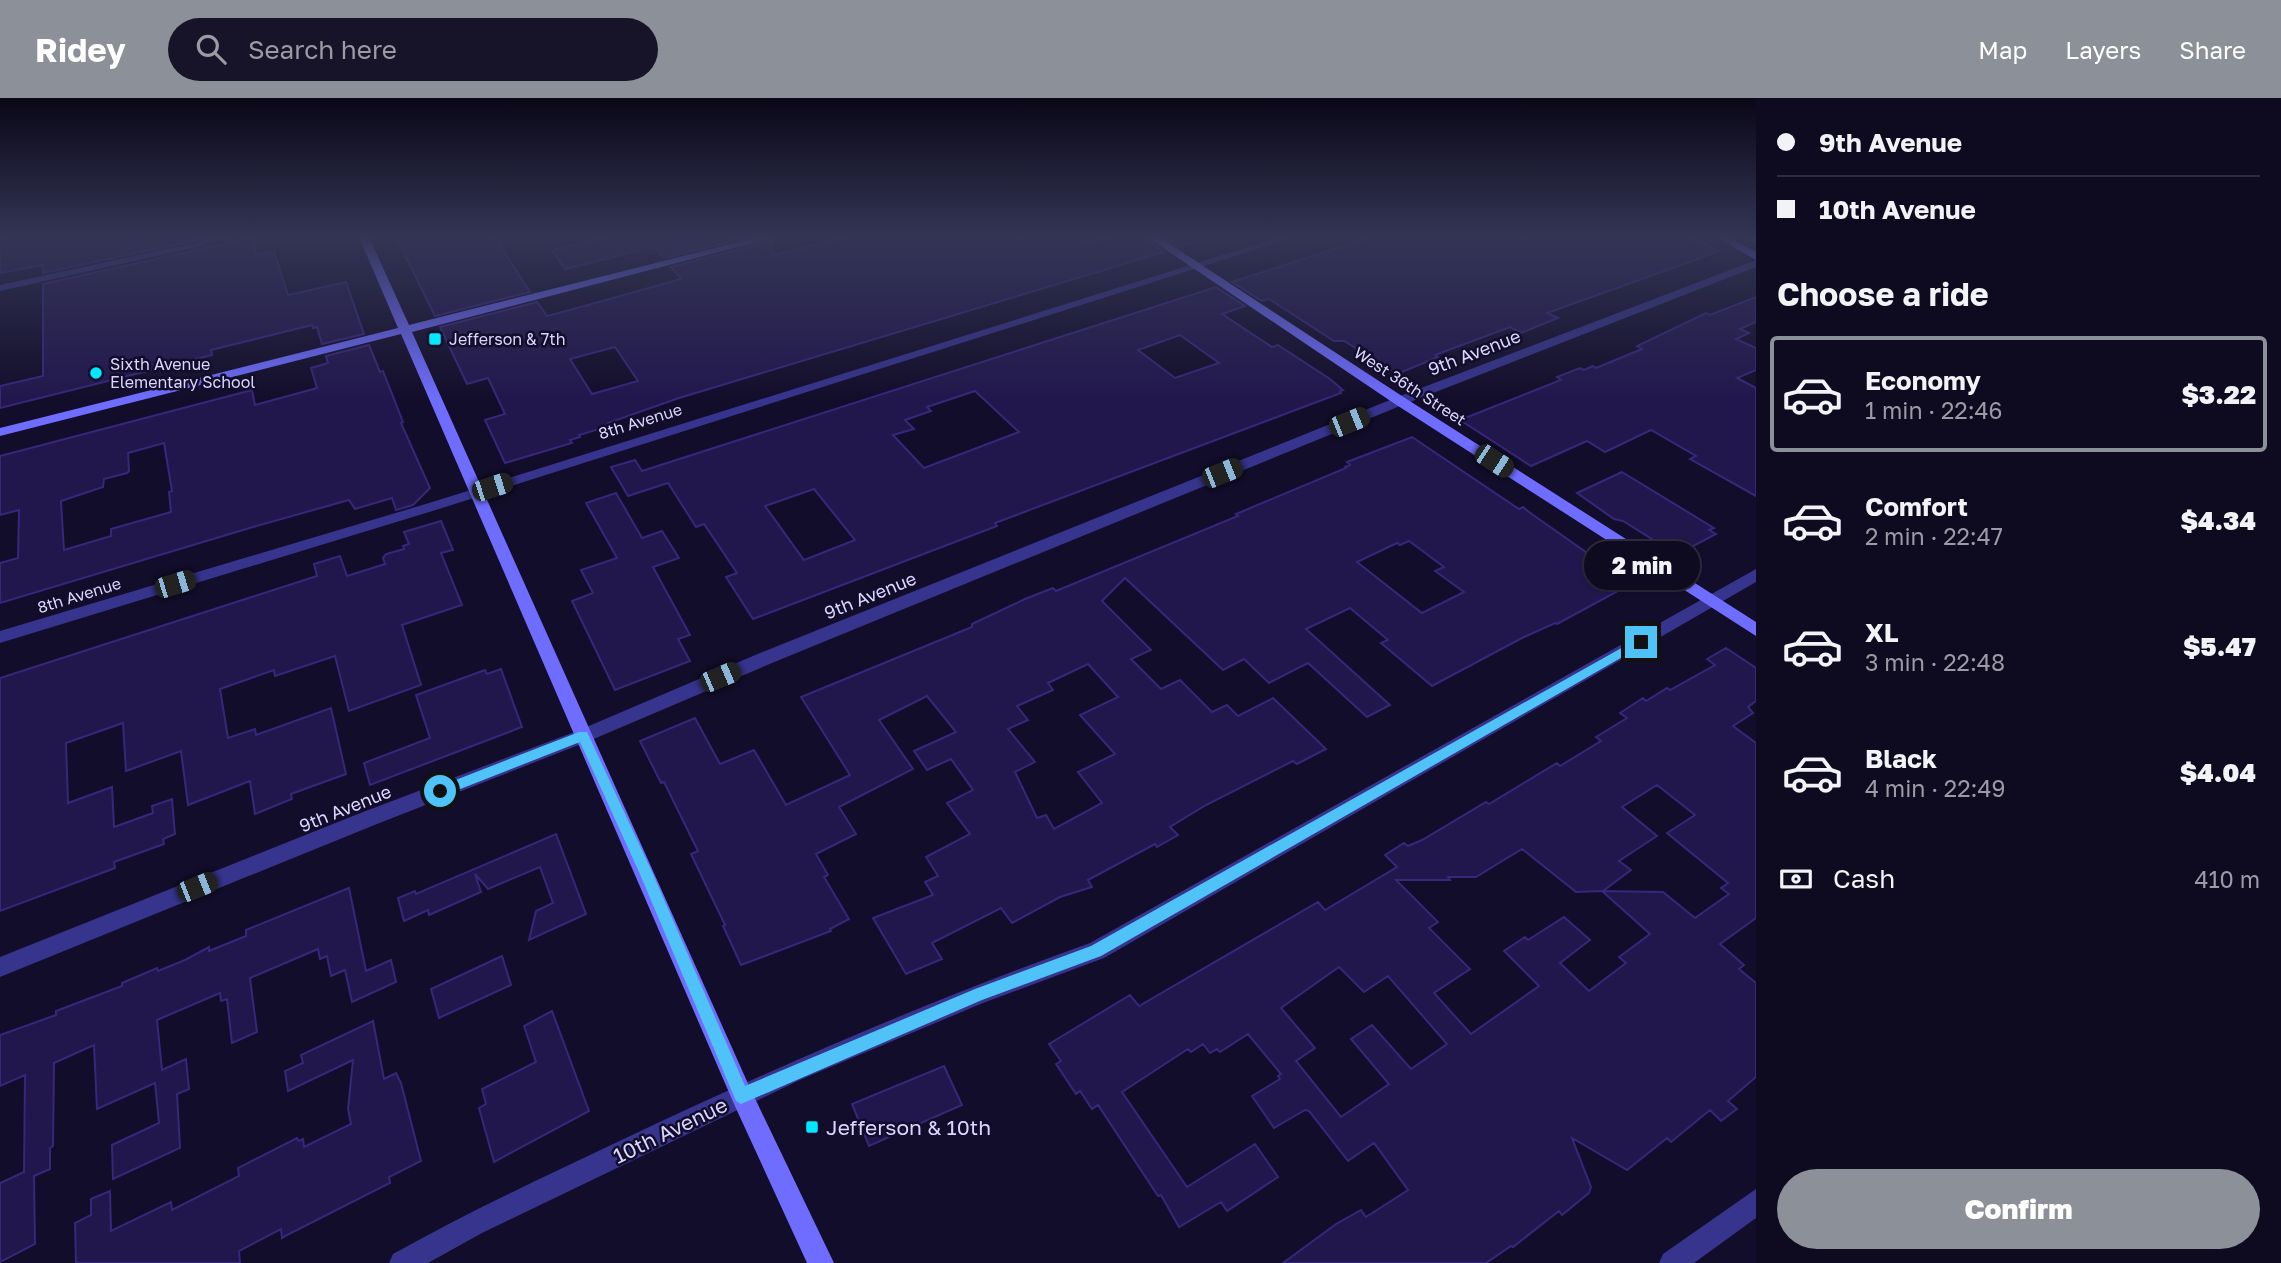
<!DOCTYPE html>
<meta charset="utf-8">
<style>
:root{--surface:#0e0a20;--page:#171329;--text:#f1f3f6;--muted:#9b9aa5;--line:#2e2b3e;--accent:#8c9099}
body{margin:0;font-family:"Golos Text",sans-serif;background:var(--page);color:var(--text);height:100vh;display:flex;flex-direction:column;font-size:26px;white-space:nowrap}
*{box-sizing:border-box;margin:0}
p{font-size:23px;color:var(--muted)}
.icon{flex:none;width:38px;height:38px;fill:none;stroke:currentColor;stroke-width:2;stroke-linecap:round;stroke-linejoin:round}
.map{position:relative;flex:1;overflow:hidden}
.panel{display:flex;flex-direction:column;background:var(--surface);width:525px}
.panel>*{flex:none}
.hud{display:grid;align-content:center;height:154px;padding:0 21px;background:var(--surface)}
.end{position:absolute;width:32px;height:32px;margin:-16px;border:9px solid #4fc3f7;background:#111;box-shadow:0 0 0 4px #111}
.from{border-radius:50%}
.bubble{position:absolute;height:49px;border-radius:24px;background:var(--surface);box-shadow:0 2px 5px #0004,0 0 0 2px var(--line);font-size:23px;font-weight:800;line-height:49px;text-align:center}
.car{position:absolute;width:21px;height:42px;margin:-21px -10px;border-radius:9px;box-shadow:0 0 5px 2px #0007;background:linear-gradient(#222 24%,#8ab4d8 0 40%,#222 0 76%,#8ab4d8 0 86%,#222 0)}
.hud b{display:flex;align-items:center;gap:24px;height:66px;font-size:26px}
.hud b+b{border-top:2px solid var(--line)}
.hud i{width:18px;height:18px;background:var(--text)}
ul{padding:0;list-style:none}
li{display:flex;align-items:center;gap:21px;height:116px;margin:0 14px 10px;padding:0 7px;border:4px solid transparent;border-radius:7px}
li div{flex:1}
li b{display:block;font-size:26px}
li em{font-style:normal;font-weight:800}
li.active{border-color:var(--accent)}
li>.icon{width:63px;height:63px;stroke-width:1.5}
h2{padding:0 21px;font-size:32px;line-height:84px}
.pay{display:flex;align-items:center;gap:18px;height:77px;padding:0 21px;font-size:26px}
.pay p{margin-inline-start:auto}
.action{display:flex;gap:14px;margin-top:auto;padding:14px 21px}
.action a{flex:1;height:80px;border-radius:42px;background:var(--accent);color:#fff;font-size:28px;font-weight:800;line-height:80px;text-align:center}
header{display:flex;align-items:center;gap:42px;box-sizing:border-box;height:98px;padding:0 35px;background:var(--accent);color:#fff}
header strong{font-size:33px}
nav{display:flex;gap:38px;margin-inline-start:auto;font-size:24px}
.search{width:490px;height:63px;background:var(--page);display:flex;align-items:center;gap:18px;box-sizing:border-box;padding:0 24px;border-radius:38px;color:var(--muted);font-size:26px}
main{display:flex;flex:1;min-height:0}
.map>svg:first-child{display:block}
.building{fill:#22174d;stroke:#37277b;stroke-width:2;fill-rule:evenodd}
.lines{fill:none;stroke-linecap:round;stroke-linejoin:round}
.street{fill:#36348d;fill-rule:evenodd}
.secondary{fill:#6f6dff;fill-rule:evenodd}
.tram{stroke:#02e8ff;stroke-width:2}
.route{fill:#4fc3f7}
.poi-dot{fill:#02e8ff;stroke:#120d2a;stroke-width:2.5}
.labels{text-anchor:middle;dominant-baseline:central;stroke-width:5;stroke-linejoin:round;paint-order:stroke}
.far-poi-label{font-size:16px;fill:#dad6ff;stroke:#120d2a;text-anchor:start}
.far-street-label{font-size:16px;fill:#dad6ff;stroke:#120d2a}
.street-label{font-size:18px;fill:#dad6ff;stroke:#120d2a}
.near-poi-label{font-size:21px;fill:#dad6ff;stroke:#120d2a;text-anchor:start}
.near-street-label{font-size:21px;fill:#dad6ff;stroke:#120d2a}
</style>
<header>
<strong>Ridey</strong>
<div class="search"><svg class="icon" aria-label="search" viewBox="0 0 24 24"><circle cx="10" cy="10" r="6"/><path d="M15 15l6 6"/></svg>Search here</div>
<nav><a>Map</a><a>Layers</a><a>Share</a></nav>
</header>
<main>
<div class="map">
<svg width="1756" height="1165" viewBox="0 0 1756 1165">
<rect width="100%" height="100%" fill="#120d2a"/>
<!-- building -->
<g class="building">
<polygon points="0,139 212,139 43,175 43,167 0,175"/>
<polygon points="244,139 254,139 256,157 274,153 288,197 346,184 364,236 322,246 317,229 313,230 312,227 211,252 212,257 0,310 0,288 43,278 43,186 242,142"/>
<polygon points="396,139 495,139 530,194 435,218"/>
<polygon points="611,139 750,139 664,160 654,149 565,171 552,152"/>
<path d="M 847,139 L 1083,139 L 1084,146 L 1115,139 L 1145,139 L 1164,154 L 679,300 L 608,325 L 609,328 L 579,337 L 580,339 L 570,342 L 572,345 L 505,365 L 485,322 L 505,316 L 488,280 L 467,286 L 440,229 L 537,204 L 547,218 L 588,207 L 681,181 L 671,169 L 771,143 L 773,157 ZM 615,249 L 638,283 L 592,296 L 570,261 Z"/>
<polygon points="1163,139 1196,139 1197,144 1179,149"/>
<polygon points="1371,139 1687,139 1720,153 1547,215 1558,220 1521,235 1510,229 1435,257 1438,259 1402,274 1394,274 1344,243 1334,243 1269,201 1262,203 1232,184"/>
<path d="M 1216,189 L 1245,208 L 1222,216 L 1272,249 L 1278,247 L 1330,281 L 1343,292 L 1340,293 L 1341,295 L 995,425 L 997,428 L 753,521 L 726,479 L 737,475 L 704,426 L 696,429 L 668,385 L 628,398 L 611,369 L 635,362 L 642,373 ZM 1180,237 L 1219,265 L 1175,280 L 1138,252 ZM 975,293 L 1019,334 L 924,370 L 893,337 L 914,331 L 905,322 L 931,313 L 927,309 ZM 814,391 L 855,442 L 804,462 L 765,408 Z"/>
<polygon points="1756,199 1756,224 1740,231 1749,235 1736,241 1756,250 1756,272 1737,280 1756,290 1756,398 1690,361 1696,358 1651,332 1605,354 1587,343 1531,368 1460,322 1561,282 1557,279 1580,270 1584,272 1593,268 1596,270 1642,251 1637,248 1706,215 1710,217"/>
<path d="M 369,247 L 380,274 L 383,273 L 403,324 L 401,325 L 430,390 L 413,407 L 396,412 L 392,400 L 355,411 L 349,402 L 253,429 L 0,505 L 0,465 L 18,460 L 19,412 L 0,417 L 0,358 L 252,292 L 255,307 L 317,290 L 311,270 L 328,265 L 326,258 ZM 164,345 L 172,393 L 169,394 L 171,414 L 111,431 L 111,438 L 64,452 L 61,403 L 103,389 L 104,381 L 127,375 L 129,373 L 128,355 Z"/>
<path d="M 1412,339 L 1519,411 L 1523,409 L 1529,414 L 1631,486 L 1557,526 L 1555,525 L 1522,540 L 1432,588 L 1381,545 L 1388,542 L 1350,510 L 1306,531 L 1390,607 L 1367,619 L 1308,565 L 1269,585 L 1244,561 L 1223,572 L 1125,480 L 1102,503 L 1151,552 L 1131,561 L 1161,591 L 1180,582 L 1212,614 L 1227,607 L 1238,618 L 1273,600 L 1326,651 L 1297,666 L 1293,663 L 1206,707 L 1170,729 L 1178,737 L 1157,749 L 1155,746 L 1088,782 L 1092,789 L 1060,799 L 1012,825 L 1001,810 L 932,845 L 942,861 L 906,876 L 873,820 L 933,797 L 925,784 L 938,778 L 926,759 L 970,736 L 947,705 L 973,692 L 951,661 L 927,672 L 914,653 L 956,634 L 927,598 L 879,622 L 913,671 L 839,709 L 856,736 L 816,756 L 828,777 L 824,779 L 849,821 L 830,831 L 831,833 L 741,867 L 723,828 L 725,827 L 691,756 L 698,753 L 664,684 L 661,685 L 640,643 L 695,620 L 720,666 L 754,652 L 786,707 L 850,677 L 801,599 L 972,529 L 972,526 L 1025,501 L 1053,490 L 1056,493 L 1238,418 L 1236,416 L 1346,370 L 1345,369 L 1350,367 L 1347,364 ZM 1409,443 L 1444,469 L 1435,473 L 1464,494 L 1422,515 L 1357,464 L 1397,445 L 1400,447 ZM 1088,566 L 1118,599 L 1080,617 L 1115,656 L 1078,674 L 1102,705 L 1054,731 L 1046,717 L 1037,720 L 1015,674 L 1035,664 L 1008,631 L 1028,622 L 1017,608 L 1053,592 L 1048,585 Z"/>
<polygon points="1622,374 1714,430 1709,432 1716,436 1682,454 1676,450 1671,453 1623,423 1614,421 1577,395"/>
<polygon points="616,395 642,440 662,433 679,460 653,469 690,537 678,541 690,563 615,592 572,503 593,495 581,472 617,460 586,405"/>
<polygon points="441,423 453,452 441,455 462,507 402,527 421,587 349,613 335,558 275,578 274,572 220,591 228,640 255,631 256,637 331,610 346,676 291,696 292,701 255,716 250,683 188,707 181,653 126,673 123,625 66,645 68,705 112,689 114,729 153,715 152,708 172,701 175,736 163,741 164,746 114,764 115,770 0,813 0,580 317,478 314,466 340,458 347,478 385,466 383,460 386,456 404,451 403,448 409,446 404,434"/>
<path d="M 1726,550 L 1756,570 L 1756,603 L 1748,609 L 1753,615 L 1733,628 L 1756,645 L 1756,820 L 1720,846 L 1744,867 L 1739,871 L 1756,885 L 1756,979 L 1728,1003 L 1737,1011 L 1721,1023 L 1710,1012 L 1671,1044 L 1667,1040 L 1627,1072 L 1572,1040 L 1591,1089 L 1589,1095 L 1562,1117 L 1559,1113 L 1513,1149 L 1511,1148 L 1486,1165 L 1283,1165 L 1336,1126 L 1361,1112 L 1366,1119 L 1408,1092 L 1374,1045 L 1348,1063 L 1309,1013 L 1305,1012 L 1274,1030 L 1252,998 L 1280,981 L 1278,978 L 1281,976 L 1248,936 L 1220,954 L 1217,951 L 1210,955 L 1203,946 L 1191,954 L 1188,951 L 1122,994 L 1187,1089 L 1255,1046 L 1278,1079 L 1227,1113 L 1221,1104 L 1179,1129 L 1161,1097 L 1158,1098 L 1098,1007 L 1092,1011 L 1080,993 L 1076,996 L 1056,966 L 1061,963 L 1049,946 L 1130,897 L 1139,908 L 1318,804 L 1325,812 L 1397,769 L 1385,757 L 1404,745 L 1408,748 L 1422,742 L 1486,704 L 1489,706 L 1557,665 L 1560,668 L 1601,643 L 1596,639 L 1627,620 L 1620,615 L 1643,600 L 1646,603 L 1667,590 L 1670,592 L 1715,567 L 1707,561 ZM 1657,687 L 1695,717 L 1667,735 L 1728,785 L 1721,790 L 1729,796 L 1695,820 L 1663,794 L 1602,793 L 1650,836 L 1619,859 L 1626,865 L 1589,893 L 1560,865 L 1590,842 L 1564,819 L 1528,842 L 1525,839 L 1504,853 L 1539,888 L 1471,936 L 1434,895 L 1470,871 L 1429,830 L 1438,824 L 1396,782 L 1450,782 L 1448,779 L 1476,779 L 1522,751 L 1576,794 L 1603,793 L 1631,772 L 1619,763 L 1657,738 L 1622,709 ZM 1339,869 L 1364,894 L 1388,878 L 1447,946 L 1411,971 L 1372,927 L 1351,941 L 1389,986 L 1341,1019 L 1296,963 L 1315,950 L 1281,910 Z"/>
<polygon points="501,571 522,629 370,687 364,665 430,640 416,597 485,572 487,576"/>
<polygon points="556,736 586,816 529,842 536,813 553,805 540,769 488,791 475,776 481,794 429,817 428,812 404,823 398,800 415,793 416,796"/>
<polygon points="349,790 366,873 391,862 396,884 352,904 345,872 331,878 327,858 320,861 318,851 250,880 257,934 232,945 227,901 221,903 220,895 157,922 162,972 186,961 189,991 177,996 180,1050 113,1081 112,1047 159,1025 155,985 97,1011 94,947 54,965 53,1048 50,1050 50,1071 34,1078 35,1146 0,1164 0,1085 24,1074 25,977 0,988 0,937 56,917 56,913 122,888 122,885 157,870 158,873 185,862 209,849 209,853 246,838 246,832"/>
<polygon points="502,858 511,887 439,920 431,891"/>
<polygon points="552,913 589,1013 494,1064 479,1010 486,1006 482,991 536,964 524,928"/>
<polygon points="373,923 384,981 396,975 401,985 421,1063 389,1079 390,1085 287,1137 282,1140 281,1131 239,1153 240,1165 76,1165 75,1125 91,1117 91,1101 110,1093 111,1133 171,1104 172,1112 239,1078 238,1070 297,1040 299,1043 303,1041 304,1049 351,1026 348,1011 353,962 288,993 285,973 303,965 301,957"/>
<polygon points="944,968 962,1007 869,1048 852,1006"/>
</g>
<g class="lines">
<!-- street -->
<g class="street">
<polygon points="223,139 241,139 0,193 0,187"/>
<polygon points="1280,139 1295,139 439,411 0,545 0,533 429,405"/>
<polygon points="1756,162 1756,169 1405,306 772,565 589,643 377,726 0,879 0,859 363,714 577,633 760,555 1395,300"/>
<path d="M 1756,471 L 1756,484 L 1104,860 L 983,905 L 802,981 L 482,1135 L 428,1165 L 389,1165 L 393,1156 C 470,1113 550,1076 630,1038 C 781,967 933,901 1090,845 Z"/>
<polygon points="1756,1091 1756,1120 1694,1165 1659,1165 1663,1156"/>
</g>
<!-- secondary -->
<g class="secondary">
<polygon points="359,139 369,139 409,227 759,139 776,139 412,234 750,990 834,1165 807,1165 734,1006 401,236 0,338 0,330 398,230"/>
<polygon points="1147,139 1159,139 1405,300 1756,524 1756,538 1395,306"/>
<polygon points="1716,139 1728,139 1756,154 1756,162"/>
</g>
<!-- tram -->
<polyline class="tram" points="1750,139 1756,142"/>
</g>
<!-- sky -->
<linearGradient id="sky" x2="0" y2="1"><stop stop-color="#0a0717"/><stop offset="0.46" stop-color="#333555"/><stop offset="1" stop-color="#333555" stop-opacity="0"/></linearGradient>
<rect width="1756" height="302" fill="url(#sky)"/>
<!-- route -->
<polygon class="route" points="1641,539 1646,544 1645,546 1101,858 982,902 741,1006 736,1003 639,774 580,644 440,699 434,693 435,690 579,634 587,634 652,774 745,988 975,891 1091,848"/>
<!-- markers -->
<g class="poi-dot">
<rect x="428" y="234" width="14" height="14" rx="3.5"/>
<circle cx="96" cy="275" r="7"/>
<rect x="805" y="1022" width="14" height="14" rx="3.5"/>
</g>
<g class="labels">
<!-- far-poi labels -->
<g class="far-poi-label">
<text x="449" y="241">Jefferson &amp; 7th</text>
<text x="110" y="266">Sixth Avenue<tspan x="110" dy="18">Elementary School</tspan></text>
</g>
<!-- far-street labels -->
<g class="far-street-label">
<text transform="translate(1410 288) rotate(33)">West 36th Street</text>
<text transform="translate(640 323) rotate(-17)">8th Avenue</text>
<text transform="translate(79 497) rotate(-17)">8th Avenue</text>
</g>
<!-- street labels -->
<g class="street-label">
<text transform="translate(1474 254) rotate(-21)">9th Avenue</text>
<text transform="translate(870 497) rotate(-22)">9th Avenue</text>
<text transform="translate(345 710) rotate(-22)">9th Avenue</text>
</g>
<!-- near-poi labels -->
<g class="near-poi-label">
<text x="826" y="1029">Jefferson &amp; 10th</text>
</g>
<!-- near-street labels -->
<g class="near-street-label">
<text transform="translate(670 1032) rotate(-26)">10th Avenue</text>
</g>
</g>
</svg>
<i class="end from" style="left:440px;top:693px"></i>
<i class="end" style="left:1641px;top:544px"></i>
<div class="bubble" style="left:1584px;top:443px;width:116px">2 min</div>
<i class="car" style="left:1349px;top:324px;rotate:68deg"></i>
<i class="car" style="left:1494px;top:363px;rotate:123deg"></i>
<i class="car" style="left:1222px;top:375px;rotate:68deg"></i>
<i class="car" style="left:492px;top:389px;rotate:72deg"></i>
<i class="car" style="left:175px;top:486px;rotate:73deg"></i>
<i class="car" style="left:720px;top:579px;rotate:67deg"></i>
<i class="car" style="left:197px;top:789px;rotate:68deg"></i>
</div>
<section class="panel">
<div class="hud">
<b><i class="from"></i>9th Avenue</b>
<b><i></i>10th Avenue</b>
</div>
<h2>Choose a ride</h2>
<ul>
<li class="active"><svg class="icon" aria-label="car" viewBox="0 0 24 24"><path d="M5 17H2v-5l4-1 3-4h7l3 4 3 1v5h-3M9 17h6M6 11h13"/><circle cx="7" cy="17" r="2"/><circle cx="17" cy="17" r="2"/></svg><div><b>Economy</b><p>1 min · 22:46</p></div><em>$3.22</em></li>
<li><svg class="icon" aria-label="car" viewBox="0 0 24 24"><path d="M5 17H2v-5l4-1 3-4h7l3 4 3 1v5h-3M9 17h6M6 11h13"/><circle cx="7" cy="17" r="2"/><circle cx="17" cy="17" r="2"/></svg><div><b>Comfort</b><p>2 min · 22:47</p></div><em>$4.34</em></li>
<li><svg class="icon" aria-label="car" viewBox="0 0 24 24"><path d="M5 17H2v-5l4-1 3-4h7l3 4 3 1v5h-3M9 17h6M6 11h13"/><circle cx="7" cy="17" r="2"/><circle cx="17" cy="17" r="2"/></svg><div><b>XL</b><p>3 min · 22:48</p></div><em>$5.47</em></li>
<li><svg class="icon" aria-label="car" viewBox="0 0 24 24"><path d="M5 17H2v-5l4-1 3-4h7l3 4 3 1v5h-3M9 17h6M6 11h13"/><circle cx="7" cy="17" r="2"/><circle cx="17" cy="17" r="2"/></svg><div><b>Black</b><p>4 min · 22:49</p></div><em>$4.04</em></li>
</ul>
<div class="pay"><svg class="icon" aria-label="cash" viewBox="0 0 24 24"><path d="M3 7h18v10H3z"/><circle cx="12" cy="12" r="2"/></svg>Cash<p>410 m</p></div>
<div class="action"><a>Confirm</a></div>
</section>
</main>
